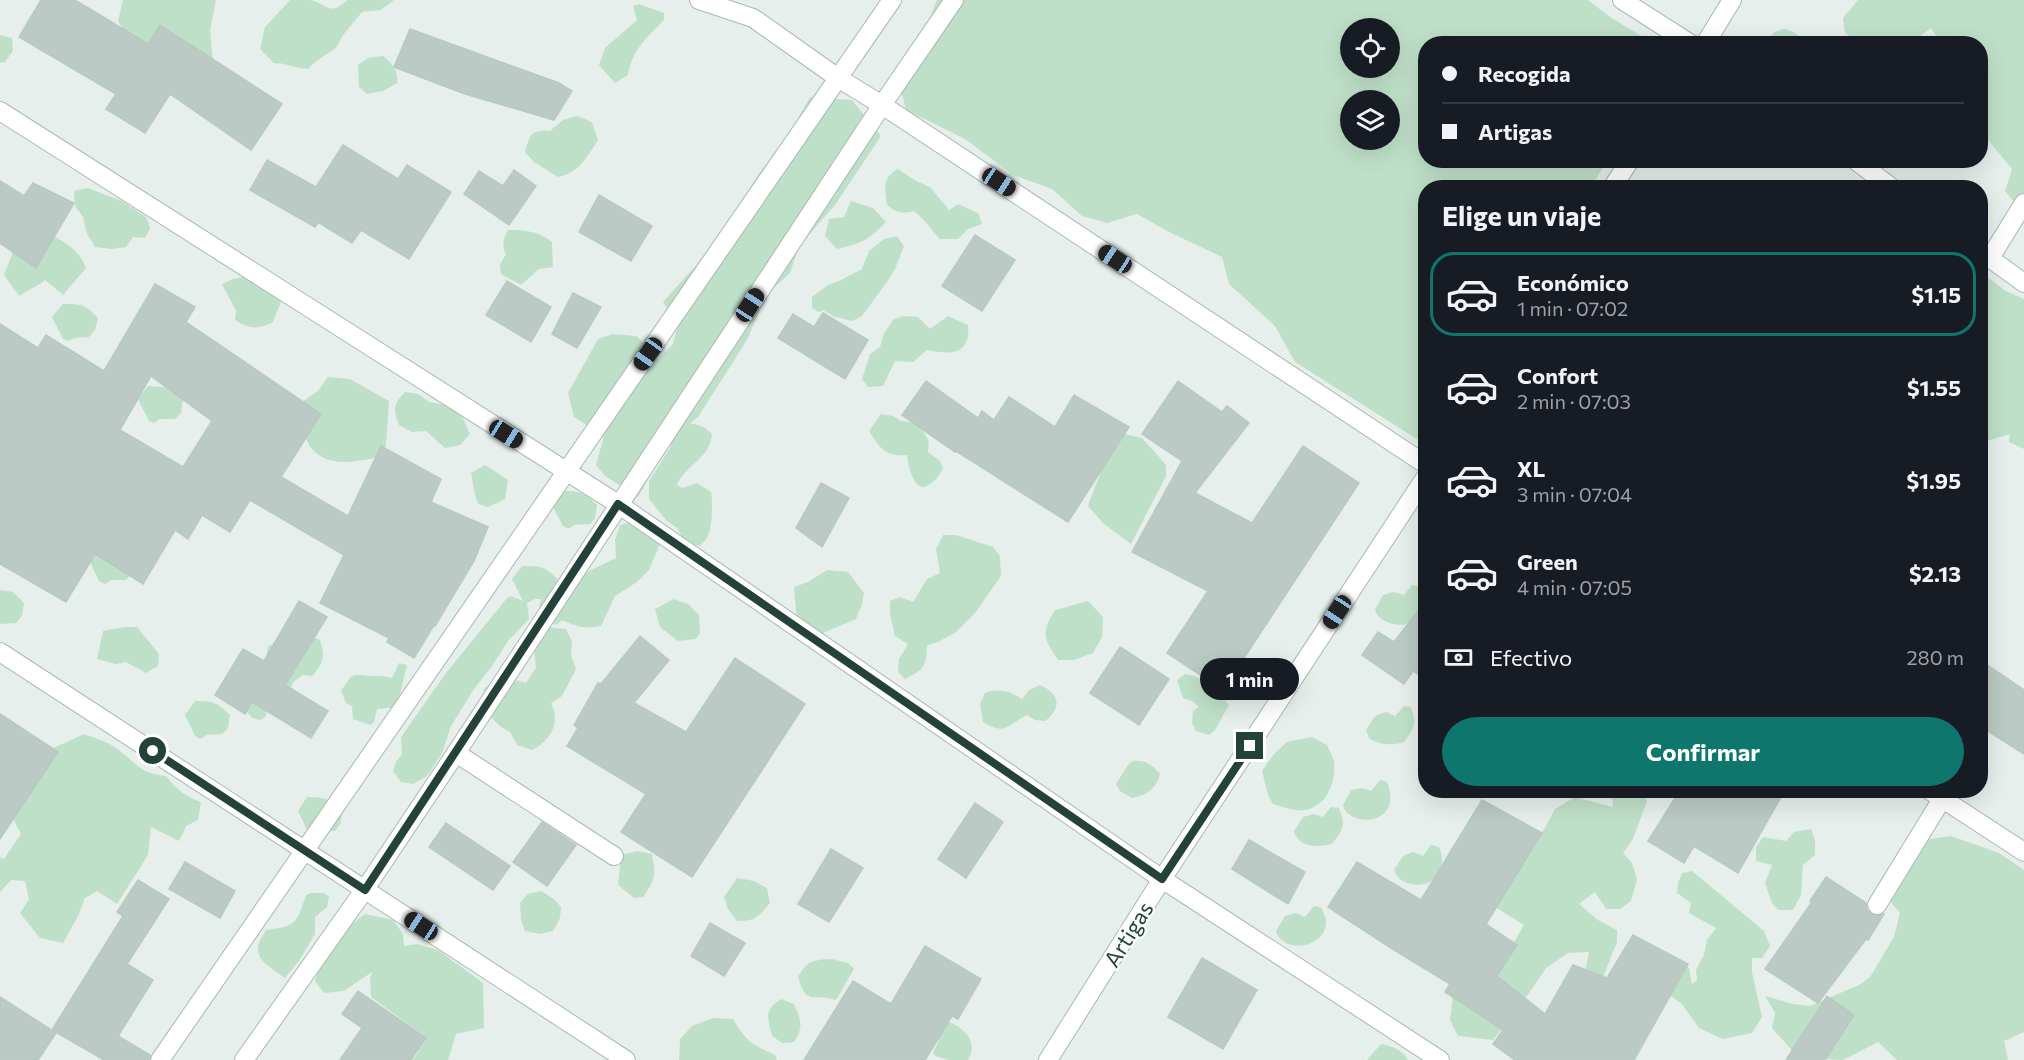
<!DOCTYPE html>
<html lang="es">
<meta charset="utf-8">
<style>
:root{--surface:#171b24;--page:#242831;--text:#f1f3f6;--muted:#9ea1a6;--line:#363941;--accent:#0f766e}
body{margin:0;font-family:Commissioner,sans-serif;background:var(--page);color:var(--text);height:100vh;display:flex;flex-direction:column;font-size:22px;white-space:nowrap}
*{box-sizing:border-box;margin:0}
p{font-size:20px;color:var(--muted)}
.icon{flex:none;width:33px;height:33px;fill:none;stroke:currentColor;stroke-width:2;stroke-linecap:round;stroke-linejoin:round}
.map{position:relative;flex:1;overflow:hidden}
.side{position:absolute;left:1418px;top:180px;width:570px;height:618px;display:flex;flex-direction:column;background:var(--surface);border-radius:24px;box-shadow:0 6px 24px #0002}
.side>*{flex:none}
.hud{position:absolute;left:1418px;top:36px;width:570px;height:132px;border-radius:24px;box-shadow:0 6px 24px #0002;display:grid;align-content:center;height:132px;padding:0 24px;background:var(--surface)}
.controls{position:absolute;left:1340px;top:18px;display:grid;gap:12px}
.controls a{display:grid;place-items:center;width:60px;height:60px;border-radius:50%;background:var(--surface);box-shadow:0 6px 24px #0002;font-size:30px}
.end{position:absolute;width:27px;height:27px;margin:-14px;border:8px solid #24423a;background:#fff;box-shadow:0 0 0 3px #fff}
.from{border-radius:50%}
.bubble{position:absolute;height:42px;border-radius:21px;background:var(--surface);box-shadow:0 6px 24px #0002;font-size:20px;font-weight:700;line-height:42px;text-align:center}
.car{position:absolute;width:18px;height:36px;margin:-18px -9px;border-radius:8px;box-shadow:0 0 4px 2px #0007;background:linear-gradient(#222 24%,#8ab4d8 0 40%,#222 0 76%,#8ab4d8 0 86%,#222 0)}
.hud b{display:flex;align-items:center;gap:21px;height:57px;font-size:22px}
.hud b+b{border-top:2px solid var(--line)}
.hud i{width:15px;height:15px;background:var(--text)}
ul{padding:0;list-style:none}
li{display:flex;align-items:center;gap:18px;height:84px;margin:0 12px 9px;padding:0 12px;border:3px solid transparent;border-radius:24px}
li div{flex:1}
li b{display:block;font-size:22px}
li em{font-style:normal;font-weight:700}
li.current{border-color:var(--accent)}
li>.icon{width:54px;height:54px;stroke-width:1.5}
h2{padding:0 24px;font-size:27px;line-height:72px}
.pay{display:flex;align-items:center;gap:15px;height:66px;padding:0 24px;font-size:22px}
.pay p{margin-inline-start:auto}
.primary-button{display:flex;gap:12px;margin-top:auto;padding:12px 24px}
.primary-button a{flex:1;height:69px;border-radius:36px;background:var(--accent);color:#fff;font-size:24px;font-weight:700;line-height:69px;text-align:center}
.map>svg:first-child{display:block}
.green{fill:#bfe0c8;fill-rule:evenodd}
.building{fill:#bbcac4;stroke:#b8c9c2;stroke-width:1.5;fill-rule:evenodd}
.lines{fill:none;stroke-linecap:round;stroke-linejoin:round}
.minor-casing{stroke:#a8b8b2;stroke-width:20}
.minor{stroke:#fff;stroke-width:18}
.route{stroke:#24423a;stroke-width:8}
.labels{text-anchor:middle;dominant-baseline:central;stroke-width:5;stroke-linejoin:round;paint-order:stroke}
.street-label{font-size:22px;fill:#24423a;stroke:#f7fbf9}
</style>
<div class="map">
<svg width="2024" height="1060" viewBox="0 0 2024 1060">
<rect width="100%" height="100%" fill="#e6efeb"/>
<!-- green -->
<g class="green">
<polygon points="123,0 216,0 210,30 213,64 151,43 139,42 126,33 118,21"/>
<path d="M 290,0 C 297,0 305,0 311,0 C 327,4 330,17 347,0 L 394,0 L 381,10 L 362,12 L 343,35 L 336,48 L 316,61 L 308,69 C 296,68 286,63 274,63 L 260,49 L 265,27 Z"/>
<path d="M 937,0 L 1588,0 L 1610,17 L 1651,42 L 1651,44 L 1425,44 L 1425,160 L 1607,161 L 1591,187 L 1425,188 L 1425,433 L 1420,441 L 1295,362 L 1275,326 L 1229,284 L 1222,257 L 1169,232 L 1137,214 L 1107,223 L 1082,216 L 1052,189 L 1013,175 L 965,139 L 906,110 L 896,71 L 922,37 ZM 1350,28 L 1389,28 L 1389,68 L 1350,68 ZM 1350,100 L 1389,100 L 1389,140 L 1350,140 Z"/>
<polygon points="1858,0 2024,0 2024,214 2005,191 2012,169 1980,130 1980,44 1941,43 1931,28 1910,43 1857,43 1845,32 1843,18"/>
<path d="M 639,4 L 664,13 L 664,20 C 647,38 632,49 628,75 L 615,83 L 599,65 L 605,48 L 637,20 L 633,6 Z"/>
<path d="M 1784,29 C 1793,31 1799,34 1803,43 L 1767,43 L 1774,32 Z"/>
<polygon points="0,35 12,38 13,51 5,62 0,63"/>
<path d="M 383,56 C 392,63 399,71 397,83 L 383,91 L 367,94 L 359,87 L 358,65 L 368,58 Z"/>
<path d="M 810,97 L 852,100 L 881,136 L 835,205 L 799,246 L 790,273 L 766,295 L 747,340 L 698,417 L 690,423 L 704,427 L 712,434 C 710,459 686,464 677,485 L 682,488 L 697,483 L 711,492 C 713,501 712,525 709,533 C 708,538 703,542 700,546 L 685,542 L 677,528 L 667,521 L 649,499 L 649,481 L 670,448 L 674,436 L 665,448 L 638,497 L 605,476 L 596,465 L 604,436 L 574,417 L 568,393 L 598,339 L 613,334 L 637,336 L 658,360 L 673,344 L 678,325 L 663,302 L 715,244 L 760,172 L 787,138 Z"/>
<path d="M 577,116 L 592,122 L 598,140 C 587,157 579,173 558,177 L 534,162 L 525,152 C 530,135 530,129 550,131 L 563,120 Z"/>
<path d="M 898,169 L 916,181 L 930,187 L 949,210 L 958,204 L 978,213 L 982,224 L 968,229 L 958,239 L 940,239 C 930,229 924,218 914,211 C 902,214 897,213 887,205 C 885,189 882,177 898,169 Z"/>
<polygon points="88,188 122,201 147,218 150,228 145,238 133,237 126,247 112,249 95,247 87,234 83,217 75,206 74,191"/>
<path d="M 851,201 L 873,208 L 886,222 C 869,240 860,244 837,249 L 825,236 L 829,219 L 844,217 Z"/>
<path d="M 40,230 C 60,239 78,247 86,268 L 63,295 L 45,280 C 37,287 28,289 20,296 L 13,288 L 4,275 L 14,249 Z"/>
<path d="M 508,230 C 526,230 538,231 552,242 L 553,267 L 539,269 L 521,285 L 501,274 L 500,265 L 506,254 C 501,247 504,237 508,230 Z"/>
<polygon points="897,236 904,246 895,269 889,279 862,316 852,321 833,316 823,310 819,312 812,308 812,297 828,285 839,281 862,269 869,251 884,239"/>
<path d="M 259,274 L 284,294 L 273,322 C 259,330 248,329 235,320 L 236,311 L 222,284 L 233,279 Z"/>
<polygon points="1985,275 2004,290 2024,299 2024,449 2009,442 2010,434 1987,441 1980,452 1980,277"/>
<path d="M 63,304 C 81,304 85,304 98,318 L 95,330 L 89,337 L 75,338 L 68,341 L 63,339 L 52,317 Z"/>
<path d="M 903,316 L 918,317 L 930,329 L 948,316 L 968,325 C 971,355 950,355 927,350 L 913,362 L 895,361 L 883,386 L 868,387 L 862,379 L 870,354 L 880,347 L 884,333 L 893,320 Z"/>
<path d="M 328,377 L 350,379 L 389,401 L 385,456 C 361,460 331,470 312,449 C 306,443 301,422 297,414 L 303,401 L 318,391 Z"/>
<polygon points="148,386 172,388 183,399 181,413 175,419 160,419 154,423 149,421 138,399"/>
<path d="M 405,392 L 418,394 L 429,402 L 446,405 L 463,418 L 470,434 L 460,445 L 445,448 L 426,431 L 412,432 L 399,425 C 393,408 393,405 405,392 Z"/>
<path d="M 881,414 L 893,416 L 901,421 L 918,423 L 929,441 L 928,452 L 940,461 L 943,468 C 939,478 923,497 914,480 C 910,473 908,463 907,455 C 885,457 880,448 869,431 Z"/>
<polygon points="1125,434 1142,438 1154,451 1166,465 1166,476 1131,544 1103,523 1088,506 1106,458"/>
<polygon points="485,465 508,480 505,499 488,507 478,504 475,495 471,473"/>
<path d="M 562,491 C 580,491 584,492 597,505 L 595,518 L 590,524 L 574,525 L 568,529 L 563,526 L 552,505 Z"/>
<path d="M 639,520 L 662,539 L 649,570 L 637,582 L 615,596 L 601,626 C 584,629 578,627 562,620 L 556,625 L 547,619 L 539,606 L 541,599 L 535,599 L 527,603 L 529,619 L 508,641 L 492,666 L 474,689 L 451,726 L 442,753 L 427,776 L 413,784 L 401,782 L 393,771 L 396,762 L 402,754 L 401,737 L 446,673 L 507,598 L 511,596 L 523,601 L 512,579 L 522,566 C 541,566 545,566 557,579 L 557,583 L 572,579 L 616,558 L 615,540 L 620,525 Z"/>
<path d="M 943,535 L 956,535 L 993,547 L 1000,556 L 1001,576 L 975,613 L 956,632 L 938,642 L 927,645 C 926,667 925,669 905,679 L 898,672 L 899,659 L 908,644 L 895,636 L 890,614 L 890,601 L 900,597 L 913,602 L 927,579 L 940,573 L 936,549 Z"/>
<polygon points="99,546 132,573 126,580 111,580 105,584 99,581 89,560"/>
<polygon points="827,570 848,572 864,593 862,604 856,619 811,638 797,621 794,587 808,582"/>
<path d="M 1412,585 L 1419,586 C 1421,590 1424,595 1424,599 C 1425,606 1416,620 1410,623 C 1398,628 1378,622 1375,610 L 1383,595 L 1394,592 L 1404,595 Z"/>
<polygon points="0,590 13,592 24,603 22,616 16,623 0,624"/>
<polygon points="674,599 688,604 699,615 700,633 696,639 678,641 660,627 655,609"/>
<path d="M 1088,601 L 1103,617 L 1102,637 L 1093,653 L 1074,660 L 1058,660 C 1043,638 1041,633 1055,610 Z"/>
<polygon points="124,627 137,627 159,654 158,666 146,673 126,662 116,664 97,659 103,631"/>
<path d="M 544,627 L 566,629 L 572,642 L 571,655 L 576,669 L 562,696 L 551,703 C 561,723 551,740 532,750 L 517,745 L 510,732 L 501,727 L 482,709 L 484,689 C 499,677 509,678 526,683 L 536,668 L 533,638 Z"/>
<path d="M 309,635 L 320,640 C 326,658 323,663 312,676 L 303,675 L 294,681 L 290,689 L 268,699 L 266,716 L 261,720 L 252,718 L 246,710 L 266,660 L 268,646 Z"/>
<path d="M 399,663 L 407,665 L 397,707 L 377,709 L 374,722 L 370,725 L 353,719 L 352,706 L 346,703 L 341,691 C 355,670 351,675 373,676 C 380,676 385,676 392,678 Z"/>
<path d="M 1185,674 C 1203,676 1219,691 1229,705 L 1215,730 L 1209,735 L 1196,731 L 1192,723 L 1193,711 L 1199,707 L 1192,701 L 1183,698 L 1177,680 Z"/>
<path d="M 1040,685 C 1059,693 1063,708 1045,721 L 1035,720 L 1027,715 C 1007,725 1006,736 983,722 L 980,704 L 985,693 C 1000,688 1010,691 1022,699 L 1029,690 Z"/>
<path d="M 195,701 C 213,701 217,702 230,715 L 228,728 L 222,734 L 207,735 L 200,739 L 195,736 L 185,715 Z"/>
<path d="M 1404,706 L 1411,707 C 1417,723 1414,729 1404,742 C 1392,746 1379,745 1369,738 L 1366,730 L 1375,716 L 1386,712 L 1395,716 Z"/>
<path d="M 84,734 C 94,738 107,741 116,748 C 136,762 138,773 166,776 C 175,788 186,797 201,802 L 198,820 L 186,826 L 179,841 L 151,827 L 148,855 L 117,904 L 97,891 L 85,898 L 78,916 L 63,943 L 40,938 L 20,913 L 29,899 L 25,881 L 11,880 L 0,892 L 0,857 L 4,859 L 21,834 L 8,809 L 34,757 Z"/>
<path d="M 1312,737 L 1327,745 C 1329,750 1333,757 1334,762 C 1336,782 1327,806 1305,810 C 1295,812 1283,807 1273,804 L 1268,795 L 1262,771 L 1274,754 L 1287,742 Z"/>
<path d="M 1133,761 C 1146,760 1152,765 1160,774 C 1156,789 1147,795 1132,798 L 1120,791 L 1116,784 L 1128,765 Z"/>
<path d="M 1380,780 L 1387,782 C 1405,827 1347,828 1343,805 L 1351,790 L 1362,788 L 1371,791 Z"/>
<polygon points="1618,791 1641,791 1647,801 1633,839 1623,853 1632,863 1637,879 1631,901 1620,909 1606,909 1595,892 1579,904 1598,920 1617,930 1617,942 1600,985 1587,983 1586,966 1589,952 1568,953 1546,968 1523,1002 1493,1040 1458,1036 1450,1020 1453,995 1482,997 1524,925 1490,904 1531,831 1542,833 1555,809 1575,797 1613,807 1612,797"/>
<path d="M 307,797 C 326,798 330,798 343,811 L 340,824 L 335,831 L 308,832 L 298,811 Z"/>
<path d="M 1331,807 L 1339,808 C 1346,825 1343,830 1332,844 C 1318,848 1297,847 1294,831 L 1303,817 L 1314,814 L 1323,817 Z"/>
<polygon points="1811,829 1815,840 1815,855 1803,865 1801,895 1793,910 1778,910 1772,903 1765,883 1772,865 1756,861 1756,847 1763,837 1786,841 1794,832"/>
<polygon points="1951,836 1999,853 2024,870 2024,1032 2004,1041 2008,1060 1897,1060 1878,1042 1843,1060 1799,1058 1772,1028 1775,1013 1765,996 1793,1004 1810,1006 1861,984 1870,977 1894,937 1900,913 1882,892 1923,840"/>
<path d="M 1431,845 L 1439,847 C 1456,890 1400,894 1394,870 L 1403,856 L 1413,852 L 1423,856 Z"/>
<path d="M 637,851 L 652,854 C 656,875 655,880 643,897 L 634,898 L 618,885 L 621,855 Z"/>
<polygon points="1692,871 1764,931 1770,946 1762,958 1752,958 1752,972 1762,1017 1752,1033 1723,1039 1699,1028 1682,1004 1671,996 1651,1003 1678,961 1689,968 1692,984 1697,980 1696,970 1704,955 1707,940 1716,928 1689,913 1691,903 1677,893 1678,883 1682,873"/>
<path d="M 737,878 L 754,881 L 767,888 L 770,903 C 758,917 756,921 737,921 L 728,909 L 724,897 Z"/>
<polygon points="541,891 554,899 561,907 560,918 553,931 540,934 525,931 521,920 520,903 528,894"/>
<path d="M 311,893 L 323,893 L 329,896 L 327,907 L 315,917 L 315,934 L 299,961 L 285,978 C 265,963 247,957 266,930 C 297,926 296,924 306,895 Z"/>
<path d="M 1314,906 L 1321,907 C 1323,912 1326,917 1326,921 C 1327,948 1283,955 1276,931 L 1285,916 L 1296,913 L 1305,917 Z"/>
<polygon points="365,914 393,920 403,934 404,946 417,944 438,950 483,983 484,1028 456,1034 448,1060 413,1060 427,1038 371,997 370,979 372,972 344,991 324,993 315,981 326,944"/>
<path d="M 832,959 L 848,963 L 854,969 L 836,1000 C 813,993 807,1007 798,977 C 807,960 814,960 832,959 Z"/>
<path d="M 781,999 L 794,1004 C 801,1020 804,1027 794,1042 L 782,1043 L 772,1036 C 768,1019 763,1010 781,999 Z"/>
<path d="M 713,1018 L 733,1019 C 747,1042 751,1044 775,1055 L 777,1060 L 679,1060 L 680,1039 L 692,1026 Z"/>
<path d="M 948,1022 C 964,1027 979,1042 968,1060 L 948,1060 L 935,1056 L 933,1053 L 939,1040 L 922,1030 Z"/>
<path d="M 1381,1044 C 1393,1047 1402,1049 1408,1060 L 1367,1060 Z"/>
</g>
<!-- building -->
<g class="building">
<polygon points="41,0 75,0 148,44 160,25 282,104 251,150 170,94 145,133 106,109 116,94 19,37"/>
<polygon points="410,29 559,83 572,91 554,120 465,94 394,67"/>
<polygon points="343,145 398,179 407,165 451,192 409,259 361,230 352,243 318,222 315,227 250,190 267,160 316,187"/>
<polygon points="514,170 536,186 509,225 464,194 479,171 503,186"/>
<polygon points="0,181 24,196 33,183 74,203 36,268 0,243"/>
<polygon points="599,195 652,226 631,261 579,232"/>
<polygon points="975,235 1015,260 982,311 942,286"/>
<polygon points="507,281 551,307 531,342 486,315"/>
<path d="M 155,284 L 195,307 L 186,322 L 321,414 L 281,477 L 348,516 L 381,446 L 441,479 L 431,502 L 488,527 L 474,561 L 435,626 L 434,625 L 414,658 L 387,642 L 389,638 L 320,603 L 344,555 L 250,500 L 230,532 L 202,515 L 188,539 L 175,530 L 143,584 L 95,554 L 66,602 L 0,564 L 0,324 L 38,348 L 46,335 L 104,371 ZM 151,376 L 212,421 L 183,467 L 120,430 Z"/>
<polygon points="573,293 601,307 577,348 552,334"/>
<polygon points="823,313 868,340 845,379 778,338 793,314 814,327"/>
<polygon points="926,381 978,418 982,411 994,420 1009,397 1055,427 1074,395 1129,427 1068,522 956,451 955,452 902,415"/>
<polygon points="1178,381 1222,412 1227,406 1249,423 1195,493 1252,523 1303,446 1359,483 1223,690 1167,653 1208,591 1132,552 1182,461 1142,434"/>
<polygon points="821,483 849,498 822,547 796,528"/>
<polygon points="299,601 327,617 285,685 328,711 311,738 252,702 245,714 215,695 243,649 264,661"/>
<polygon points="1425,602 1425,679 1413,671 1404,684 1362,655 1378,632 1394,642"/>
<polygon points="640,636 669,660 634,703 686,732 735,658 805,704 692,877 621,832 646,794 567,746 578,728 574,725 598,683 601,684"/>
<polygon points="1120,647 1169,679 1139,725 1090,693"/>
<polygon points="1980,660 2024,690 2024,754 1980,726"/>
<polygon points="0,714 58,752 0,839"/>
<polygon points="1680,790 1785,790 1738,873 1694,846 1684,863 1648,841"/>
<polygon points="1482,800 1542,833 1486,924 1517,945 1497,976 1545,1014 1573,965 1607,978 1633,935 1688,964 1634,1060 1515,1060 1493,1044 1503,1030 1445,992 1450,984 1391,948 1328,907 1357,862 1421,900"/>
<polygon points="975,803 1003,822 966,878 938,859"/>
<polygon points="542,822 576,845 547,886 513,862"/>
<polygon points="446,823 510,866 493,890 429,847"/>
<polygon points="1249,840 1305,872 1288,904 1232,869"/>
<polygon points="831,849 863,868 829,922 798,904"/>
<polygon points="185,862 235,891 220,918 169,889"/>
<polygon points="1826,877 1866,903 1867,910 1871,914 1877,916 1884,914 1868,940 1866,939 1818,1003 1765,969 1812,902 1810,901"/>
<polygon points="138,880 169,899 127,964 153,980 118,1036 150,1055 149,1060 104,1060 52,1030 123,916 117,912"/>
<polygon points="710,923 745,943 724,976 691,956"/>
<polygon points="925,946 981,979 958,1019 952,1016 925,1060 804,1060 853,981 891,1004"/>
<polygon points="1202,958 1257,990 1223,1049 1168,1017"/>
<polygon points="358,991 426,1038 411,1060 340,1060 362,1028 342,1014"/>
<polygon points="1827,996 1854,1015 1825,1060 1786,1060"/>
<polygon points="0,997 56,1033 38,1060 0,1060"/>
</g>
<g class="lines">
<!-- minor casing -->
<g class="minor-casing">
<g id="minor">
<polyline points="699,0 753,18 838,78 882,105 1425,464"/>
<polyline points="1622,0 1691,44"/>
<polyline points="1705,44 1732,0"/>
<polyline points="0,111 618,504 1162,879 1440,1060"/>
<polyline points="1855,160 1892,188"/>
<polyline points="1612,188 1630,160"/>
<polyline points="1981,252 2024,283"/>
<polyline points="1990,258 2024,203"/>
<polyline points="0,652 626,1060"/>
<polyline points="456,753 614,856"/>
<polyline points="1929,790 2024,852"/>
<polyline points="1877,905 1942,799"/>
<polyline points="160,1060 892,0"/>
<polyline points="244,1060 365,889 456,753 882,105 954,0"/>
<polyline points="1048,1060 1162,879 1425,478"/>
</g>
</g>
<!-- minor -->
<use href="#minor" class="minor"/>
</g>
<g class="lines">
<!-- route -->
<polyline class="route" points="153,751 365,890 618,504 1162,879 1250,746"/>
</g>
<g class="labels">
<!-- street labels -->
<g class="street-label">
<text transform="translate(1128 934) rotate(-58)">Artigas</text>
</g>
</g>
</svg>
<div class="controls">
<a><svg class="icon" aria-label="locate" viewBox="0 0 24 24"><circle cx="12" cy="12" r="6"/><path d="M12 2v4M12 18v4M2 12h4M18 12h4"/></svg></a>
<a><svg class="icon" aria-label="layers" viewBox="0 0 24 24"><path d="M12 4l9 5-9 5-9-5zM3 14l9 5 9-5"/></svg></a>
</div>
<i class="end from" style="left:153px;top:751px"></i>
<i class="end" style="left:1250px;top:746px"></i>
<div class="bubble" style="left:1200px;top:658px;width:99px">1 min</div>
<i class="car" style="left:999px;top:182px;rotate:123deg"></i>
<i class="car" style="left:1115px;top:259px;rotate:303deg"></i>
<i class="car" style="left:750px;top:305px;rotate:33deg"></i>
<i class="car" style="left:648px;top:354px;rotate:215deg"></i>
<i class="car" style="left:506px;top:434px;rotate:122deg"></i>
<i class="car" style="left:1337px;top:612px;rotate:213deg"></i>
<i class="car" style="left:421px;top:926px;rotate:303deg"></i>
<div class="hud">
<b><i class="from"></i>Recogida</b>
<b><i></i>Artigas</b>
</div>
<section class="side">
<h2>Elige un viaje</h2>
<ul>
<li class="current"><svg class="icon" aria-label="car" viewBox="0 0 24 24"><path d="M5 17H2v-5l4-1 3-4h7l3 4 3 1v5h-3M9 17h6M6 11h13"/><circle cx="7" cy="17" r="2"/><circle cx="17" cy="17" r="2"/></svg><div><b>Económico</b><p>1 min · 07:02</p></div><em>$1.15</em></li>
<li><svg class="icon" aria-label="car" viewBox="0 0 24 24"><path d="M5 17H2v-5l4-1 3-4h7l3 4 3 1v5h-3M9 17h6M6 11h13"/><circle cx="7" cy="17" r="2"/><circle cx="17" cy="17" r="2"/></svg><div><b>Confort</b><p>2 min · 07:03</p></div><em>$1.55</em></li>
<li><svg class="icon" aria-label="car" viewBox="0 0 24 24"><path d="M5 17H2v-5l4-1 3-4h7l3 4 3 1v5h-3M9 17h6M6 11h13"/><circle cx="7" cy="17" r="2"/><circle cx="17" cy="17" r="2"/></svg><div><b>XL</b><p>3 min · 07:04</p></div><em>$1.95</em></li>
<li><svg class="icon" aria-label="car" viewBox="0 0 24 24"><path d="M5 17H2v-5l4-1 3-4h7l3 4 3 1v5h-3M9 17h6M6 11h13"/><circle cx="7" cy="17" r="2"/><circle cx="17" cy="17" r="2"/></svg><div><b>Green</b><p>4 min · 07:05</p></div><em>$2.13</em></li>
</ul>
<div class="pay"><svg class="icon" aria-label="cash" viewBox="0 0 24 24"><path d="M3 7h18v10H3z"/><circle cx="12" cy="12" r="2"/></svg>Efectivo<p>280 m</p></div>
<div class="primary-button"><a>Confirmar</a></div>
</section>
</div>
